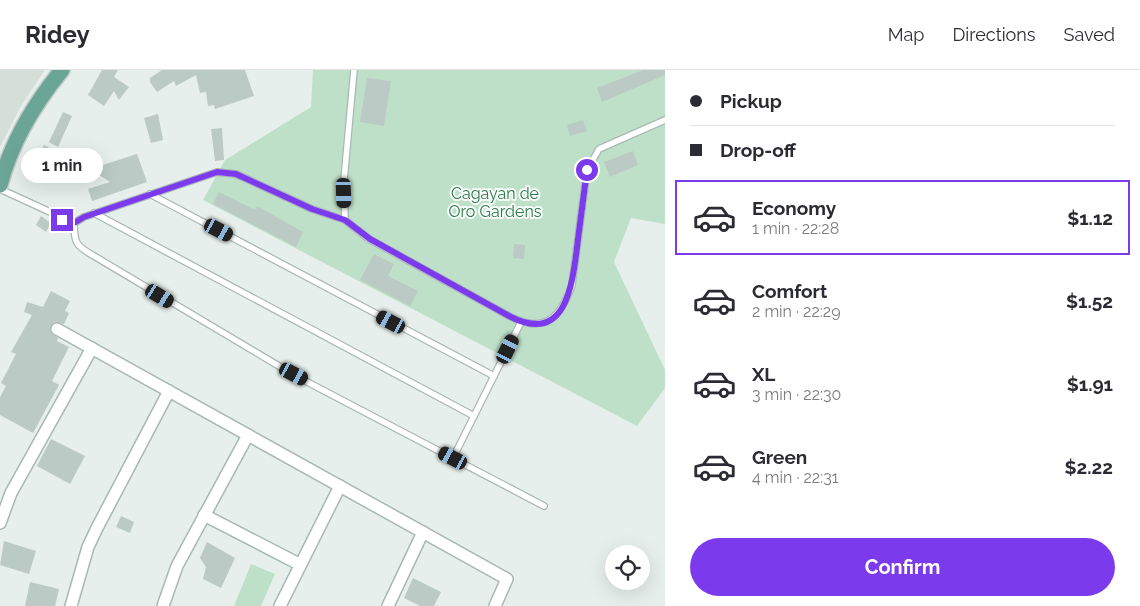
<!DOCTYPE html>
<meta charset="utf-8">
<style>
:root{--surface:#fff;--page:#f7f7f7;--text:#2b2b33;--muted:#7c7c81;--line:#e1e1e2;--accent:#7c3aed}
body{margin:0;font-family:Raleway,sans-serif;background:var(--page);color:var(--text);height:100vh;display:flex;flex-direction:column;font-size:19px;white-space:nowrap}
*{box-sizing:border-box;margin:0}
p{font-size:16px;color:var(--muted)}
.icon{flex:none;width:28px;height:28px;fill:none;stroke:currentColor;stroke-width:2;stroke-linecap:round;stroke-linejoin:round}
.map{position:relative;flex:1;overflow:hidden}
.sheet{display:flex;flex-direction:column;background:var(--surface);width:475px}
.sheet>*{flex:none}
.top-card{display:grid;align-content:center;height:110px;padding:0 25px;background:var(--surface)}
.buttons{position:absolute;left:605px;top:475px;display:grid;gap:10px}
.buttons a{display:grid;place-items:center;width:45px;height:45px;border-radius:50%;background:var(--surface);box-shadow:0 5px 20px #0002;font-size:25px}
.end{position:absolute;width:22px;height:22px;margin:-11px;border:6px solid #7c3aed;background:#fff;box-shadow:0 0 0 2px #fff}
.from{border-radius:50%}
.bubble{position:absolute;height:35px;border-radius:18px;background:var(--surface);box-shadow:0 5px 20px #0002;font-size:16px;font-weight:700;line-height:35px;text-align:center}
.car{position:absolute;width:15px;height:30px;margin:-15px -8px;border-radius:6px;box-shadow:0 0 4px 1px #0007;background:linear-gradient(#222 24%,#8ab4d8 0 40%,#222 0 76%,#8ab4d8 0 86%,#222 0)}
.top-card b{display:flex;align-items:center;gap:18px;height:48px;font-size:19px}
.top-card b+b{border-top:1px solid var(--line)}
.top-card i{width:12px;height:12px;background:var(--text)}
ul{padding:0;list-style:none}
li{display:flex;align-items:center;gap:15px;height:75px;margin:0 10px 8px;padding:0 15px;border:2px solid transparent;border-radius:0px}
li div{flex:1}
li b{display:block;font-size:19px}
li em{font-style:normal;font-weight:700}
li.on{border-color:var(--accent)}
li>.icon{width:45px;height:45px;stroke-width:1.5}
.primary-button{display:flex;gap:10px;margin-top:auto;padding:10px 25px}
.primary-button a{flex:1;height:58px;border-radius:30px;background:var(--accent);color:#fff;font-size:20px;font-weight:700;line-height:58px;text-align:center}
header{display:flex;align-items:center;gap:30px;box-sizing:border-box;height:70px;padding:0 25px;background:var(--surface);border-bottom:1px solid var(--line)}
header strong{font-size:24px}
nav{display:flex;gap:28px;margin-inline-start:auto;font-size:18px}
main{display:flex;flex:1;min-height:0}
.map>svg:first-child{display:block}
.built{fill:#d4dfda}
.green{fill:#bfe0c8}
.building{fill:#bbcac4}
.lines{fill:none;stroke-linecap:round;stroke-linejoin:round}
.lane-casing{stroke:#a8b8b2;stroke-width:8}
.street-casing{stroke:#a8b8b2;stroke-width:14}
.primary-casing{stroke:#c2cac8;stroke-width:18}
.lane{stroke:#fff;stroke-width:5.5}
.street{stroke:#fff;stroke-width:11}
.primary{stroke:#6aa596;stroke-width:15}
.route{stroke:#7c3aed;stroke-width:6}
.labels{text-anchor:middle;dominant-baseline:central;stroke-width:4;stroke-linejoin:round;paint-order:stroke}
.park-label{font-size:16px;fill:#2d7a4b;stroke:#f7fbf9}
</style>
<header>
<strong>Ridey</strong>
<nav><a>Map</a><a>Directions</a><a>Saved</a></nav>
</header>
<main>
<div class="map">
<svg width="665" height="536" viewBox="0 0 665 536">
<rect width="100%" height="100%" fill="#e6efeb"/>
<!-- built -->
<polygon class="built" points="0,0 45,0 21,36 0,77"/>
<!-- green -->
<g class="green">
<polygon points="313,0 665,0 665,154 631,148 614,192 665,300 665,318 637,356 203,130 225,90 311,37"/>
<polygon points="251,494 275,504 261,536 234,536"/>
</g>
<!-- building -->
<g class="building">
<polygon points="102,0 118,0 114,7 129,17 119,30 114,21 104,36 88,25"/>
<polygon points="162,0 245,0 254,26 215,39 214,35 208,36 206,22 200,23 196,5 176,16 174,11 157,22 150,12 150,8"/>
<polygon points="643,0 665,0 665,5 602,32 597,18"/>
<polygon points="367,8 391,11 384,56 360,52"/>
<polygon points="63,42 72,46 58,77 49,72"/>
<polygon points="158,44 163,70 151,73 144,48"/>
<polygon points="583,50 587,61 570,66 567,55"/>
<polygon points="222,58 224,90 215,91 211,59"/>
<polygon points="44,75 55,81 49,93 38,88"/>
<polygon points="633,81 638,95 610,107 604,92"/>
<polygon points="137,84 147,112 92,131 88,119 110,112 90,99"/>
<polygon points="219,122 255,140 257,136 303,162 296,177 213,134"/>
<polygon points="41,146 51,153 46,162 36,155"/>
<polygon points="514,174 525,175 524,189 513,188"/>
<polygon points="374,184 394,194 388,206 418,221 410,236 360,210"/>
<polygon points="51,221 70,231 65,241 69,243 64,254 54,252 50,259 51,263 58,268 57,271 69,277 52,311 59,315 33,363 0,345 0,327 6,316 1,313 16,284 11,282 32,245 24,242 27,232 43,237"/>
<polygon points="51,369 85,386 70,414 37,396"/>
<polygon points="121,446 134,452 130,463 116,457"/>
<polygon points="4,471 36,481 29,504 0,495"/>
<polygon points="207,472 235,488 221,518 203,509 206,497 200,488"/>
<polygon points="413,508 441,522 434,536 420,536 404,528"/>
<polygon points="30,512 59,519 55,536 25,536"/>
</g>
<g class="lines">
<!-- lane casing -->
<g class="lane-casing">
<g id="lane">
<path d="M 354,0 L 344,110 L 345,150 L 369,169 L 511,247 C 545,264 561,247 572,215 L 587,100 L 599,79 L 665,50"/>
<polyline points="0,119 74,153 84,147 217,102 236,104 312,139 345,150"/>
<polyline points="150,124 494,306"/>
<polyline points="94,143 474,346"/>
<path d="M 74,153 C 74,173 76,176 94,186 L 294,305 L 544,436"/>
<polyline points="453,388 521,252"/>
</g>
</g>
<!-- street casing -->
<g class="street-casing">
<g id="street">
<polyline points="57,259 507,509 495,536"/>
<polyline points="204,445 299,494"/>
<polyline points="0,453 11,423 92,278"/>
<polyline points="71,536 88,477 97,458 169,321"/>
<polyline points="163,536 177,496 248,365"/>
<polyline points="280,536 340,416"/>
<polyline points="388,536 423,462"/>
</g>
</g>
<!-- primary casing -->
<g class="primary-casing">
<path id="primary" d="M 0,115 C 11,73 35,33 62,0"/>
</g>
<!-- lane -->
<use href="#lane" class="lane"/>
<!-- street -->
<use href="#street" class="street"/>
<!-- primary -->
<use href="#primary" class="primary"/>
</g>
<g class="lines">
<!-- route -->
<path class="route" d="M 62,150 L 74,153 L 84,147 L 217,102 L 236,104 L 312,139 L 345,150 L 370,169 L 511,247 C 569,276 573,208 578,169 C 581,146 584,123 587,100"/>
</g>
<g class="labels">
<!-- park labels -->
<g class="park-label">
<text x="495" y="123">Cagayan de<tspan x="495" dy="18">Oro Gardens</tspan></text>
</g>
</g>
</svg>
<div class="buttons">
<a><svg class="icon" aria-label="locate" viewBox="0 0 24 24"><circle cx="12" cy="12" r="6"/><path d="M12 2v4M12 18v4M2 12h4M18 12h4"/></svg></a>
</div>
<i class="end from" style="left:587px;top:100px"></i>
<i class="end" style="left:62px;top:150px"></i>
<div class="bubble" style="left:21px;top:78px;width:82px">1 min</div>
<i class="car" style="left:344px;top:123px;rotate:178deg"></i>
<i class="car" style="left:219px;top:160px;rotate:118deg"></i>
<i class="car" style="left:160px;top:226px;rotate:121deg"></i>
<i class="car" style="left:391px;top:252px;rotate:298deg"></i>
<i class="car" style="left:508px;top:279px;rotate:26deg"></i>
<i class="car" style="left:294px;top:304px;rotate:118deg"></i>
<i class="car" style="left:453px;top:388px;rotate:298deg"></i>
</div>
<section class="sheet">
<div class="top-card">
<b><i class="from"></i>Pickup</b>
<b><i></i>Drop-off</b>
</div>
<ul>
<li class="on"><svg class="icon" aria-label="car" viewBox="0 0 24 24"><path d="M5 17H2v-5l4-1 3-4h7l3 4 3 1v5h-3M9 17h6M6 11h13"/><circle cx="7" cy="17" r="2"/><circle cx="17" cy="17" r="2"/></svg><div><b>Economy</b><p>1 min · 22:28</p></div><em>$1.12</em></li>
<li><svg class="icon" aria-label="car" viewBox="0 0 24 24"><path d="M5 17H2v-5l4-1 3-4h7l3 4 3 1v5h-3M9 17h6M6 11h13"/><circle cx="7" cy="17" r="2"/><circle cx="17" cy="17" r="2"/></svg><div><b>Comfort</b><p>2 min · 22:29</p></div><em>$1.52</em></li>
<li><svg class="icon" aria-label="car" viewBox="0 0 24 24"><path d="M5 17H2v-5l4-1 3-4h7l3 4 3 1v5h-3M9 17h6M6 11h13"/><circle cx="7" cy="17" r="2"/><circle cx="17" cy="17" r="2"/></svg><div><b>XL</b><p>3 min · 22:30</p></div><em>$1.91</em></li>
<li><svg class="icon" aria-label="car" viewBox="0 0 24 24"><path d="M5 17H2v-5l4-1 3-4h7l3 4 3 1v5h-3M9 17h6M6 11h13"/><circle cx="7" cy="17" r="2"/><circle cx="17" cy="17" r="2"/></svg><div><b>Green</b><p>4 min · 22:31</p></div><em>$2.22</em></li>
</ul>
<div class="primary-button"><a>Confirm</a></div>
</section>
</main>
